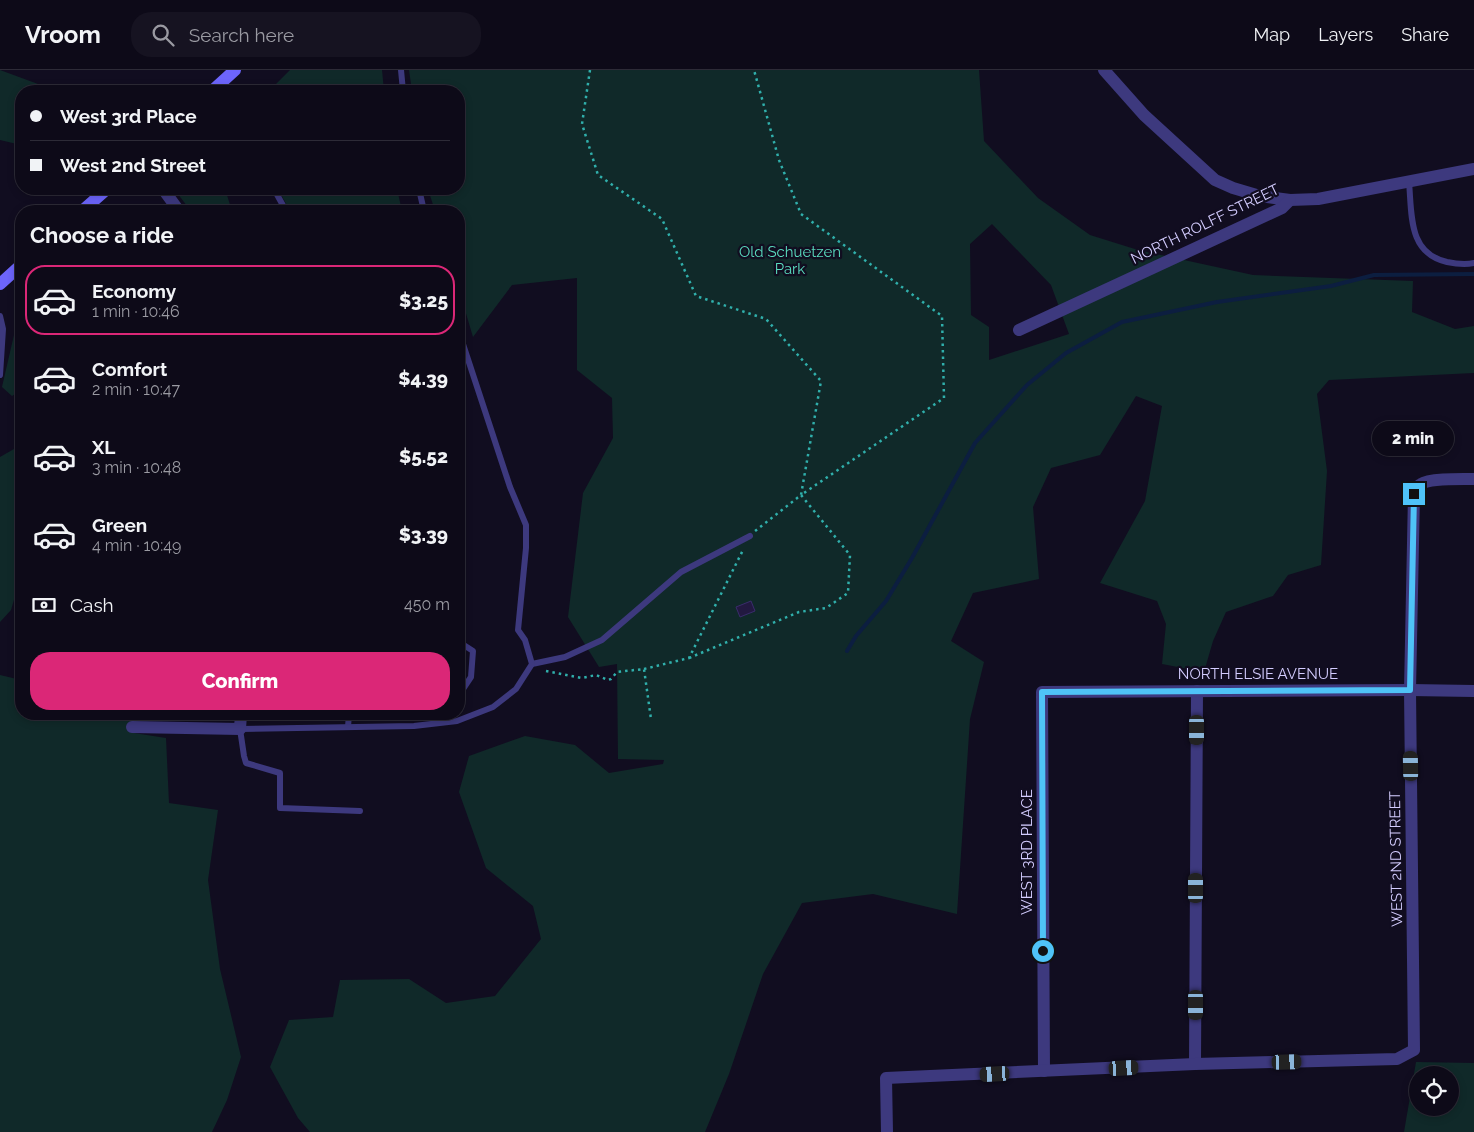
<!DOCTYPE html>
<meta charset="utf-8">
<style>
:root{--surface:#0d0a18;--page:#161321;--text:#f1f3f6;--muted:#9a9aa2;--line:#2d2b37;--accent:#db2777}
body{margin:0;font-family:Raleway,sans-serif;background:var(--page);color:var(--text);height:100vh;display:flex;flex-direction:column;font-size:19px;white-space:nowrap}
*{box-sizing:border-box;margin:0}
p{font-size:16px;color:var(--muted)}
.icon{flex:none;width:28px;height:28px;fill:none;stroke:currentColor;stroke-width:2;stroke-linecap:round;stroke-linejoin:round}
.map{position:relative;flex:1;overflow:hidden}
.details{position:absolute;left:15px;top:135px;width:450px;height:515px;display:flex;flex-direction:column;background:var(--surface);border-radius:20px;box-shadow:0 2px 8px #0003,0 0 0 1px var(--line)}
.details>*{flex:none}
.guide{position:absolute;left:15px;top:15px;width:450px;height:110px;border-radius:20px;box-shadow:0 2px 8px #0003,0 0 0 1px var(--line);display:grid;align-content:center;height:110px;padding:0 15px;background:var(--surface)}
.buttons{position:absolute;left:1409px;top:996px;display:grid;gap:10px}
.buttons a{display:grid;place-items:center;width:50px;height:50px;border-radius:50%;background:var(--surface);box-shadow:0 2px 8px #0003,0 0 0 1px var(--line);font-size:25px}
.end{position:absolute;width:22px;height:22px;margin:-11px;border:6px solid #4fc3f7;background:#111;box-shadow:0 0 0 2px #111}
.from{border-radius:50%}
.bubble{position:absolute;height:35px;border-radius:18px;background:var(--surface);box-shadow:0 2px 8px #0003,0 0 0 1px var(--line);font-size:16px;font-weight:800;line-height:35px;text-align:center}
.car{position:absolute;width:15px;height:30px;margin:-15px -8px;border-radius:6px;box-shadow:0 0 4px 1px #0007;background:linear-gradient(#222 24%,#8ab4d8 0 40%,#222 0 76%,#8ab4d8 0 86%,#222 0)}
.guide b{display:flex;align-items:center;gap:18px;height:48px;font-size:19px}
.guide b+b{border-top:1px solid var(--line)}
.guide i{width:12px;height:12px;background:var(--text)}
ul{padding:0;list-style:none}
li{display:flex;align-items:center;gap:15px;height:70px;margin:0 10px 8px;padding:0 5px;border:2px solid transparent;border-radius:20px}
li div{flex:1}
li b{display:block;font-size:19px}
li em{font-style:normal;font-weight:800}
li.selected{border-color:var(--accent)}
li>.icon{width:45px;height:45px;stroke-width:1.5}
h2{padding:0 15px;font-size:22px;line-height:60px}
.pay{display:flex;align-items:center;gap:12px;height:55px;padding:0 15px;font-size:19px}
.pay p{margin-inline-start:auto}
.action{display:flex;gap:10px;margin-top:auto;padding:10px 15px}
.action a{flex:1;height:58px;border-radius:20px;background:var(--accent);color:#fff;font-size:20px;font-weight:800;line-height:58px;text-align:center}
header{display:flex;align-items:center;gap:30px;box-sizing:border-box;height:70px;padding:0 25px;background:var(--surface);border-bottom:1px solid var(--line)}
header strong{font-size:24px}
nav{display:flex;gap:28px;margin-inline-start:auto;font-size:18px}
.search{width:350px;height:45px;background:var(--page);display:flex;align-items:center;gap:12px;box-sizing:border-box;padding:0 18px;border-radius:20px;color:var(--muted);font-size:19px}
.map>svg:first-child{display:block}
.green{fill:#102929;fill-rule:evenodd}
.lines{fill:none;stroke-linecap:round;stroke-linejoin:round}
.stream{stroke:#0c1e40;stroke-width:4}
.building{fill:#221940;stroke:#3a2c6c}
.path{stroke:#30afab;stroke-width:2.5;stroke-dasharray:2.5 4;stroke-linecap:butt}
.lane{stroke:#3d397e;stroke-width:6}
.street{stroke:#3d397e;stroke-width:12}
.secondary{stroke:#6d65fc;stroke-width:12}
.route{stroke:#4fc3f7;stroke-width:6}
.labels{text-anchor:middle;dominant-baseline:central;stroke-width:4.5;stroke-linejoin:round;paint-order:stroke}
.street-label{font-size:15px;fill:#d3ccfe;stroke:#110d20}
.park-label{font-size:15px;fill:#5adcbf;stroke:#110d20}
</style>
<header>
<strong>Vroom</strong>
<div class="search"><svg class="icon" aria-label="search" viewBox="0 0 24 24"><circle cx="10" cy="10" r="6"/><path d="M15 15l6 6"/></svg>Search here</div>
<nav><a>Map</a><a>Layers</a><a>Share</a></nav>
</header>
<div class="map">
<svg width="1474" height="1062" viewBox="0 0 1474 1062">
<rect width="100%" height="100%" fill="#110d20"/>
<!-- green -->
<g class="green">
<polygon points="0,0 57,21 21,21 21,75 0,70"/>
<polygon points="290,0 382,0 384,21 269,21"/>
<path d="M 409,0 L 979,0 L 984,71 L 1038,128 L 1090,165 L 1138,180 L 1253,205 L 1413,211 L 1412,242 L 1455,259 L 1474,256 L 1474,303 L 1329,310 L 1317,324 L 1327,401 L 1321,495 L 1288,505 L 1273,526 L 1226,542 L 1213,571 L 1204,602 L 1162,594 L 1166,554 L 1157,531 L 1100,513 L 1145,431 L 1162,336 L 1136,326 L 1100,385 L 1051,398 L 1033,437 L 1039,509 L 973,523 L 951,571 L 984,592 L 970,649 L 957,844 L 873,824 L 802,833 L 763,904 L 729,1004 L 705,1062 L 310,1062 L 298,1048 L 270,997 L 289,950 L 333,947 L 340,910 L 409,909 L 446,933 L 495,926 L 541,869 L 533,836 L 486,798 L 459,722 L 469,686 L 525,666 L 575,675 L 609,703 L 663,694 L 664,690 L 618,689 L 617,594 L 599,597 L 568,547 L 583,423 L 613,368 L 612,328 L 577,300 L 577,208 L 512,215 L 473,267 L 459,220 L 459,141 L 435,141 L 428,119 L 459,119 L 459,21 L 412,21 ZM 992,154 L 1051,215 L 1069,264 L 989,290 L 989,257 L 971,245 L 970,174 Z"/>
<polygon points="174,119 225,119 232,141 191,141"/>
<polygon points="278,119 397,119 402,141 290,141"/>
<polygon points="21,247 21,320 12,326 2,317 17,252"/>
<polygon points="14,379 21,397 21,506 11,540 0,552 0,387"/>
<polygon points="0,605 21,610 21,644 138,644 134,663 166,668 169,733 218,740 208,810 220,899 241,987 227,1030 212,1062 0,1062"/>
<path d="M 1416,992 L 1474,993 L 1474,1062 L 1404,1062 ZM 1418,1005 L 1450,1005 L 1450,1038 L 1418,1038 Z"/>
</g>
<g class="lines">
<!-- stream -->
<polyline class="stream" points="847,581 856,566 886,531 912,488 975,373 1027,315 1066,283 1122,252 1217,232 1331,216 1374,205 1474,204"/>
</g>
<!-- building -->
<polygon class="building" points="751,531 755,541 740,547 736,537"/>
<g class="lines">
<!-- path -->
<g class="path">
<polyline points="590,0 582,54 598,105 662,149 696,226 766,249 821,311 801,425 755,461"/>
<polyline points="689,588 799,542 826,538 848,523 850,485 801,425 944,328 942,246 801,144 779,90 754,0"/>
<polyline points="644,599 689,588 743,480"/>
<polyline points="546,601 582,608 596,605 608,610 611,609 617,602 644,599 651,649"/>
</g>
<!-- lane -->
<g class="lane">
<polyline points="401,0 403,21"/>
<path d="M 1409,112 C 1412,145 1408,183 1447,192 C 1457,194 1464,195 1474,193"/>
<polyline points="274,119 286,141"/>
<polyline points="419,119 424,141"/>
<polyline points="0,246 3,259 0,305"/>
<polyline points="459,572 473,581 471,607 459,625"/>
<polyline points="532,594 565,587 602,570 681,502 750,466"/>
<polyline points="348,657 349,644"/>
<polyline points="360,741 280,738 280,703 246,693 244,686 240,659 414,656 457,651 493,637 516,619 532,594 525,570 518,560 526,478 526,455 510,417 459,262"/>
</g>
<!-- street -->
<g class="street">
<polyline points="1104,0 1144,45 1215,110 1233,118 1260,126 1290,130 1318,129 1474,99"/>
<polyline points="163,119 179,141"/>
<polyline points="1019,260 1282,138 1290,130"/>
<polyline points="132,657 240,659 241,644"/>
<polyline points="1195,994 1197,621"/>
<polyline points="1044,1001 1042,622 1410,620 1474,621"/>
<path d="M 887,1062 L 886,1008 L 1195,994 L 1397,989 L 1414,980 L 1410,620 L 1414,424 C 1416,420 1417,416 1421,414 C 1429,408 1463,409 1474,409"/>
</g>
<!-- secondary -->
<g class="secondary">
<polyline points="212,21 235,0"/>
<polyline points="82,141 107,119"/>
<polyline points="0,214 21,195"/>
</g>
</g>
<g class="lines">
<!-- route -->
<polyline class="route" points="1043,881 1042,622 1410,620 1414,424"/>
</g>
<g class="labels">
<!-- street labels -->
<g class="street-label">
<text transform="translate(1205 154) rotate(-26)">NORTH ROLFF STREET</text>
<text x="1258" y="604">NORTH ELSIE AVENUE</text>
<text transform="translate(1027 782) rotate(-90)">WEST 3RD PLACE</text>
<text transform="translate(1396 789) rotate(-91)">WEST 2ND STREET</text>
</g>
<!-- park labels -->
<g class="park-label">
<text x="790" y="182">Old Schuetzen<tspan x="790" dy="17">Park</tspan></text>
</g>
</g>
</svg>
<div class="buttons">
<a><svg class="icon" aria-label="locate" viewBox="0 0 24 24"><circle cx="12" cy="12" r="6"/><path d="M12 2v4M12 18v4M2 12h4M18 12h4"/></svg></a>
</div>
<i class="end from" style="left:1043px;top:881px"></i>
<i class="end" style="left:1414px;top:424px"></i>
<div class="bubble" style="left:1372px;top:351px;width:82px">2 min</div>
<i class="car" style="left:1197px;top:660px;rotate:180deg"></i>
<i class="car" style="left:1411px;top:696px;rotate:359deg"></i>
<i class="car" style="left:1196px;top:818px;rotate:0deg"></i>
<i class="car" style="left:1196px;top:935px;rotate:180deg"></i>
<i class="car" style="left:1287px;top:992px;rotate:88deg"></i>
<i class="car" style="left:1124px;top:998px;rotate:87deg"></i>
<i class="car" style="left:995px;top:1004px;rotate:267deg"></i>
<div class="guide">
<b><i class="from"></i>West 3rd Place</b>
<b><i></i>West 2nd Street</b>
</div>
<section class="details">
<h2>Choose a ride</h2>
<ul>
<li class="selected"><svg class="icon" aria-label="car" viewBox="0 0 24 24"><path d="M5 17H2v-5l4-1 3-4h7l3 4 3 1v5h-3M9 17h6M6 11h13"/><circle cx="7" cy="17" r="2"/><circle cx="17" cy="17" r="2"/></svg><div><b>Economy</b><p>1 min · 10:46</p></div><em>$3.25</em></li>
<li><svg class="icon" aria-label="car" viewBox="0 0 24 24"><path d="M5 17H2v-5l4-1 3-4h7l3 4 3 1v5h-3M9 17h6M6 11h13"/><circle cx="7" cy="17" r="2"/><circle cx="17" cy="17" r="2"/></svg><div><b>Comfort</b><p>2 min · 10:47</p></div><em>$4.39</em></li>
<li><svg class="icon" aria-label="car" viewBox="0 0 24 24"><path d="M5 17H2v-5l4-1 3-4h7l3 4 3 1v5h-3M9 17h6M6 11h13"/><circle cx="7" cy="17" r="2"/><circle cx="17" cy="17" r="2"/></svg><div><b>XL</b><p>3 min · 10:48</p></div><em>$5.52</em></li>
<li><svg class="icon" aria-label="car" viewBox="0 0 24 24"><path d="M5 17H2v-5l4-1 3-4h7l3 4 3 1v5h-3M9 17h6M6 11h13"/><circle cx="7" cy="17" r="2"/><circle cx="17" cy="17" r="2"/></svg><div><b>Green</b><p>4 min · 10:49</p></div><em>$3.39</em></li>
</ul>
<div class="pay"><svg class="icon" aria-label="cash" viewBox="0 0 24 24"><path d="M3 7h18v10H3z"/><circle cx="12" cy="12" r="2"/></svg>Cash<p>450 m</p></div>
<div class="action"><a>Confirm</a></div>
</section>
</div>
